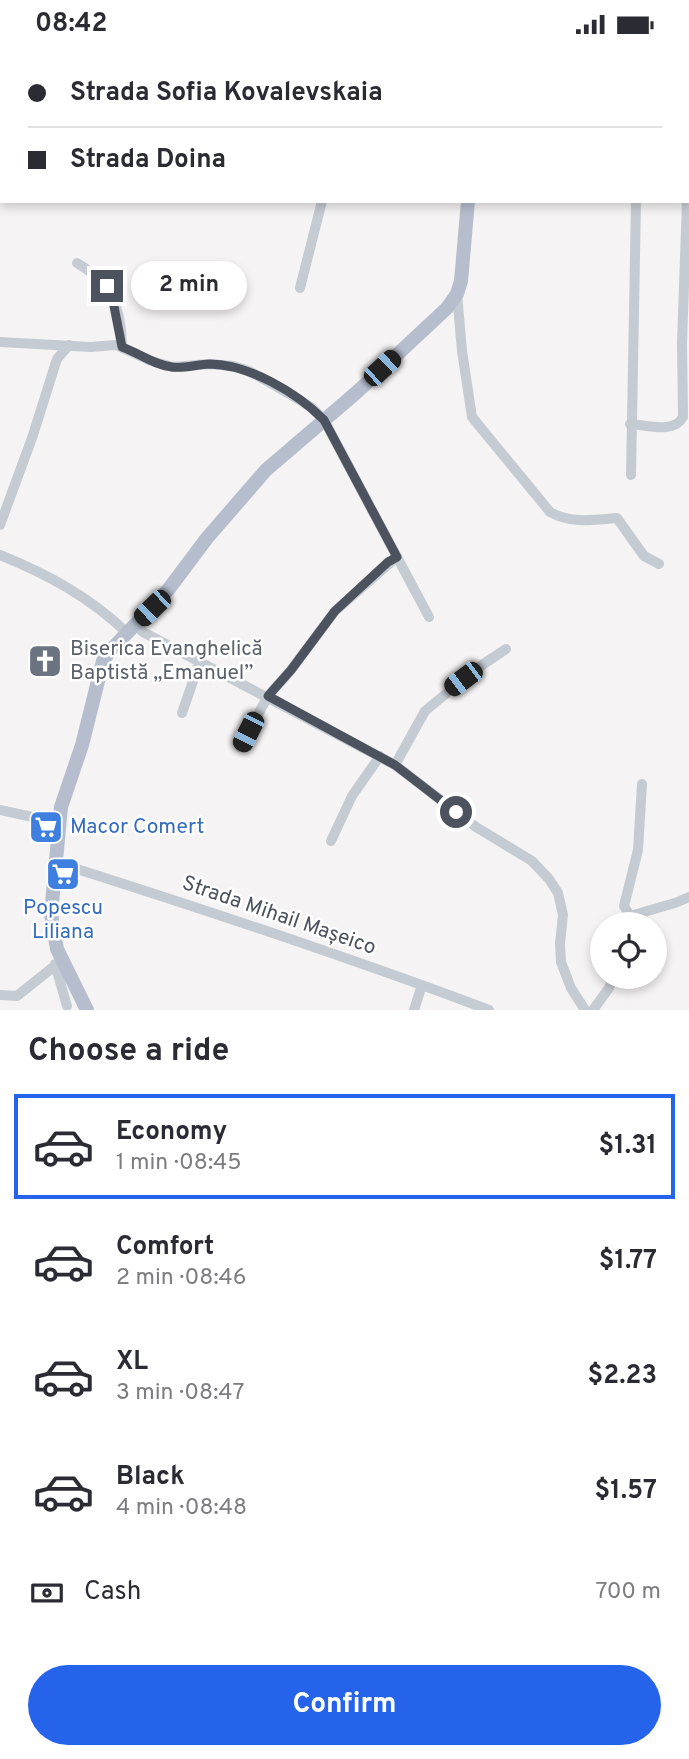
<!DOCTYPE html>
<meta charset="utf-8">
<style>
:root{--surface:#fff;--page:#f2f2f3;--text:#2b2b33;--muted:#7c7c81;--line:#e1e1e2;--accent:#2563eb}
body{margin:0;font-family:Overpass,sans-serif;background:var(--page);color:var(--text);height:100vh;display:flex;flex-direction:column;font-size:26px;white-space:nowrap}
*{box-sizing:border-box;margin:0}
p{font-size:23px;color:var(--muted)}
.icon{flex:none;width:38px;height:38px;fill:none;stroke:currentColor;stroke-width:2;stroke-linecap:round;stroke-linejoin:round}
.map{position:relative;height:961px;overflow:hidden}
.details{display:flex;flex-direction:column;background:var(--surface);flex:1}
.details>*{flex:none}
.hud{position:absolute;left:0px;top:0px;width:690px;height:154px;box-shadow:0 4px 10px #0003;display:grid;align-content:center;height:154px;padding:0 28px;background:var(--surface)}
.buttons{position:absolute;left:590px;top:863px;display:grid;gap:14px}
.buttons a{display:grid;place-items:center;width:77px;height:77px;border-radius:50%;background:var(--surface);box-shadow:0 4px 10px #0003;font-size:35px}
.end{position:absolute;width:32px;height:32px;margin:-16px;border:9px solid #4c535e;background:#fff;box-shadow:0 0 0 4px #fff}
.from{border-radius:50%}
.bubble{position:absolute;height:49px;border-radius:24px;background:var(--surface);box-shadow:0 4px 10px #0003;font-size:23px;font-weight:700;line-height:49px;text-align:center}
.car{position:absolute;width:21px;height:42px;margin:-21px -10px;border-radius:9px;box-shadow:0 0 5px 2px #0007;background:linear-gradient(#222 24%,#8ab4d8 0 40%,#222 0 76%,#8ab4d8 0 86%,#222 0)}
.hud b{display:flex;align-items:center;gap:24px;height:66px;font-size:26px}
.hud b+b{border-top:2px solid var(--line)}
.hud i{width:18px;height:18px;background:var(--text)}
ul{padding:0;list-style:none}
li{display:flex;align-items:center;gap:21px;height:105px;margin:0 14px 10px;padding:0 14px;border:4px solid transparent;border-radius:0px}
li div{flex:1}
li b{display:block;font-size:26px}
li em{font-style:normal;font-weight:700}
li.active{border-color:var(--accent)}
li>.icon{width:63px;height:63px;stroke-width:1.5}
h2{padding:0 28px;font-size:32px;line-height:84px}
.pay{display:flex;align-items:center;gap:18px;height:77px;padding:0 28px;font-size:26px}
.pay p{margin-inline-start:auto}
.action{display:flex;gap:14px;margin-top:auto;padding:14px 28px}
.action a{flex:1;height:80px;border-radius:42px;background:var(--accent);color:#fff;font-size:28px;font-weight:700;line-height:80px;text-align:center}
.status{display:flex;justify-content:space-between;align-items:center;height:49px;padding:0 35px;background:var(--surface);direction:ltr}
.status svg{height:19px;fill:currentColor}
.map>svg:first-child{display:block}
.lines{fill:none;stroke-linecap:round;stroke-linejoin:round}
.minor{stroke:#c5cbd2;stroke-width:10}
.major{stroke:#b6bece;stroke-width:14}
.route{stroke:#4c535e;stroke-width:9}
.labels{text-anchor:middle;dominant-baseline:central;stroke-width:5;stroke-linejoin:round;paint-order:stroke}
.worship-label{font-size:21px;fill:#5b616d;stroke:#fff;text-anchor:start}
.shop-label{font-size:21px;fill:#366cbe;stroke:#fff;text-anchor:start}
.street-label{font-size:21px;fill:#4c535e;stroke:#fff}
</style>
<div class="status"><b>08:42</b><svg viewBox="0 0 49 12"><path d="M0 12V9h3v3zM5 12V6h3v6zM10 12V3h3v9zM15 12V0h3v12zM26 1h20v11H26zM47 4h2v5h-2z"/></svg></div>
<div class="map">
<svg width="689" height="961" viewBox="0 0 689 961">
<rect width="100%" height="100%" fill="#f5f3f3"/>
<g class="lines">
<!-- minor -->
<g class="minor">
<polyline points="6,0 9,2"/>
<polyline points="633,0 633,2"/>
<polyline points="689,0 689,10"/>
<polyline points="52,2 52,0"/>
<polyline points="137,2 138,0"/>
<polyline points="283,2 284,0"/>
<polyline points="351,2 351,0"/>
<polyline points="688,131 689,77"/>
<path d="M 77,214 C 112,235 121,257 122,298"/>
<polyline points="300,239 322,152"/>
<path d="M 457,245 L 462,302 L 472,368 L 550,463 C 571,475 593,471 617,469 L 644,507 L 659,515"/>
<polyline points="0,293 91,298 116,296 151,312 173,318 209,315 233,317 249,322 291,346 311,358 324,371 429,568"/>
<path d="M 630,375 C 647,376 674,385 683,368 L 682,294 L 687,152"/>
<polyline points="631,426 636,152"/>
<polyline points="0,476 32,389 57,310 69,296"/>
<path d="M 0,506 C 47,525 90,548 127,584"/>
<polyline points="135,576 143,583 395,716 476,778 532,812 549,830 558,844 563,866 560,894 561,913 571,939 585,961"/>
<polyline points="182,664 200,612"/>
<polyline points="240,698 268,647 291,621 335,562 397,508"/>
<polyline points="395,716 425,662 476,620 506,600"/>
<polyline points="0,761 41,770 60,770"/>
<polyline points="331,792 352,747 380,707"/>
<path d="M 55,813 C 200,859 346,907 489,961"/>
<polyline points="630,867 624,857 638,801 642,735"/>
<polyline points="627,875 630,867 675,854 689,848"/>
<polyline points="55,915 67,957"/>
<polyline points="0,946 17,947 62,911"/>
<polyline points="414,961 422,936"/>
<polyline points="593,961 609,939 613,928"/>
</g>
<!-- major -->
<g class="major">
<polyline points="472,0 472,2"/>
<polyline points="87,961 57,900 51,865 61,758 82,696 103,612 109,603 168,541 207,489 266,421 357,343 447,259 457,245 461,232 468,152"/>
</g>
</g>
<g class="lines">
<!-- route -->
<path class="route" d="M 107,237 L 112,247 L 122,298 C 139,304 154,316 172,318 C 184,320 198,315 210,315 C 250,316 296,343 324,371 L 397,508 L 388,513 L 335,562 L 291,621 L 268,647 L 395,716 L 456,763"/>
</g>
<!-- icons -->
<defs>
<g id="church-square" transform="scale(1.75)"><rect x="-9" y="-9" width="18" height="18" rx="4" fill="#6b7280" stroke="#fff"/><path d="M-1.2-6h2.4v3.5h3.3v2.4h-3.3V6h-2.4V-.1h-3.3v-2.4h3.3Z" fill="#fff"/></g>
<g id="supermarket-square" transform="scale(1.75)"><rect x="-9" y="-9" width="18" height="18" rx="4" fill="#3f7fe0" stroke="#fff"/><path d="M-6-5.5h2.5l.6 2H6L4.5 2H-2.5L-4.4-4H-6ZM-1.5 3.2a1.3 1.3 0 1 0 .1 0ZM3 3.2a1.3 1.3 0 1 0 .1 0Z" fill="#fff"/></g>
</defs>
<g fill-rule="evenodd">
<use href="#church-square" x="45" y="612"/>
<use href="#supermarket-square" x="46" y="778"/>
<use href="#supermarket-square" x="63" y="825"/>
</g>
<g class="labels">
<!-- worship labels -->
<g class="worship-label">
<text x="70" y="600">Biserica Evanghelică<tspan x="70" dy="24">Baptistă „Emanuel”</tspan></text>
</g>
<!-- shop labels -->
<g class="shop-label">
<text x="70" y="778">Macor Comert</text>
<text x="63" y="859" text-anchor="middle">Popescu<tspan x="63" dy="24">Liliana</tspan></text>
</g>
<!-- street labels -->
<g class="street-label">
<text transform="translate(279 867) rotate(19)">Strada Mihail Mașeico</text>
</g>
</g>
</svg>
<div class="buttons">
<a><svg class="icon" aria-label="locate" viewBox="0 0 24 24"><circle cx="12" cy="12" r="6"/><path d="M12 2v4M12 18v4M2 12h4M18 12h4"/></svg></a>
</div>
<i class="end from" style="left:456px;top:763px"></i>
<i class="end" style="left:107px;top:237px"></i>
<div class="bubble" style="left:131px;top:212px;width:116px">2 min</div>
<i class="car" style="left:382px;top:319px;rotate:47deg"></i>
<i class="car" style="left:152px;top:559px;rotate:226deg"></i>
<i class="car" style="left:463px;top:630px;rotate:233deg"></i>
<i class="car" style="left:248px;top:683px;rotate:207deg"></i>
<div class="hud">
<b><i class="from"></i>Strada Sofia Kovalevskaia</b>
<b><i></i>Strada Doina</b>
</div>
</div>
<section class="details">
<h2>Choose a ride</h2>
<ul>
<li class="active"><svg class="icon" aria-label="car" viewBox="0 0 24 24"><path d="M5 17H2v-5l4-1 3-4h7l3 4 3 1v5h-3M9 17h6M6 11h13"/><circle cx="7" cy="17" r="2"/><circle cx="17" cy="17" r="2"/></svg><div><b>Economy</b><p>1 min · 08:45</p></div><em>$1.31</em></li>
<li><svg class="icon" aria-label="car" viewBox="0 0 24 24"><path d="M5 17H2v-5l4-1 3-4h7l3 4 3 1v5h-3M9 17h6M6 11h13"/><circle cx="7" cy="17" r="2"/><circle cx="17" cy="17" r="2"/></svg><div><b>Comfort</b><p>2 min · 08:46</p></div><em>$1.77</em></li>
<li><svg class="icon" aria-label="car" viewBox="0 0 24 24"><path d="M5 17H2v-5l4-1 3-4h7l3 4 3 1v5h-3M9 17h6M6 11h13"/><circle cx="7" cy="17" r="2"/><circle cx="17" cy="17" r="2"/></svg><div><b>XL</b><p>3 min · 08:47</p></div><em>$2.23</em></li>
<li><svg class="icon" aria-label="car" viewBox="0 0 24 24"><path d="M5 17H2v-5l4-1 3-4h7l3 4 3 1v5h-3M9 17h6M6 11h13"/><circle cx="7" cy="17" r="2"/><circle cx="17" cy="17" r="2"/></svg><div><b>Black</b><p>4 min · 08:48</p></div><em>$1.57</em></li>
</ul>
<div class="pay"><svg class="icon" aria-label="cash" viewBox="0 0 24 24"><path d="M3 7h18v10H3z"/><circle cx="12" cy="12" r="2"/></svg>Cash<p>700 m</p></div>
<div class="action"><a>Confirm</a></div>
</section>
